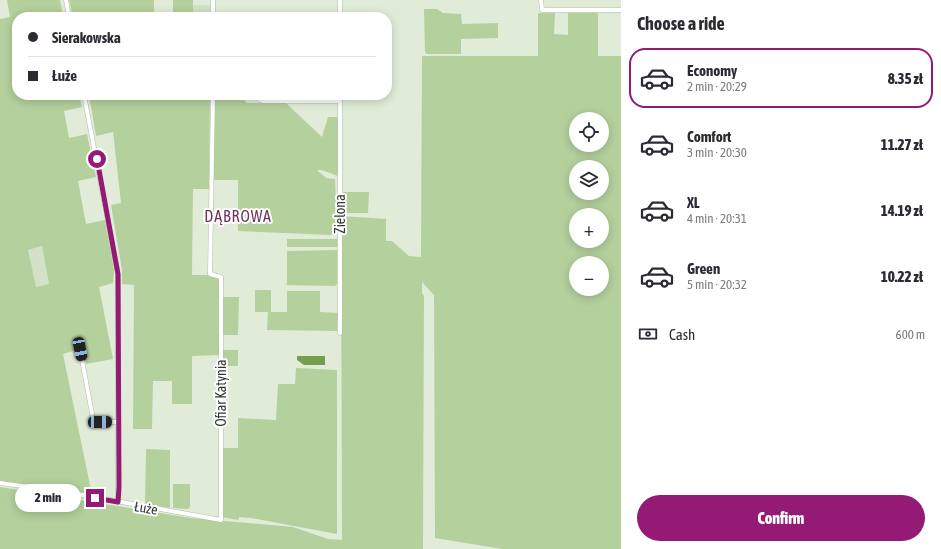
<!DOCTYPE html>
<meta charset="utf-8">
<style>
:root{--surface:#fff;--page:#f7f7f7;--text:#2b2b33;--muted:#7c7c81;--line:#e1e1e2;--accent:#941a76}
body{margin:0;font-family:"Asap Condensed",sans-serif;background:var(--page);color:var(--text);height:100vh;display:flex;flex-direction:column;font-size:15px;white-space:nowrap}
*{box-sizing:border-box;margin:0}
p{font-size:13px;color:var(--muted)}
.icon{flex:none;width:22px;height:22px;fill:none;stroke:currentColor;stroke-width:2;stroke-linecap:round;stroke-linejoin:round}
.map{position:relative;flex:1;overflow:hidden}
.sheet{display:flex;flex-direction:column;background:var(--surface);width:320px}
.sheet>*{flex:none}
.top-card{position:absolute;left:12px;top:12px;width:380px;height:88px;border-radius:16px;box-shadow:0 2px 10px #0003;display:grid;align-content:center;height:88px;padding:0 16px;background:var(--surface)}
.fabs{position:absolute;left:569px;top:112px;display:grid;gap:8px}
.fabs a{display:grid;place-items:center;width:40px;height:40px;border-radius:50%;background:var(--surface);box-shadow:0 2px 10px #0003;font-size:20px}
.end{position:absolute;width:18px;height:18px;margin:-9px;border:5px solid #941a76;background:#fff;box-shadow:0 0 0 2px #fff}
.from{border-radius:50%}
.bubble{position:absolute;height:28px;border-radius:14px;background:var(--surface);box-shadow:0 2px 10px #0003;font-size:13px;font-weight:800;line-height:28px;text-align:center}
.car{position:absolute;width:12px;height:24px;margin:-12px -6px;border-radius:5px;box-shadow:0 0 3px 1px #0007;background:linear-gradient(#222 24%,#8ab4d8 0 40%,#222 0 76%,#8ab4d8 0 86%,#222 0)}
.top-card b{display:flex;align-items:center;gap:14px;height:38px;font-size:15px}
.top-card b+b{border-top:1px solid var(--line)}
.top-card i{width:10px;height:10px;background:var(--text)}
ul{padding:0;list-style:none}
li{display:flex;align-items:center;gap:12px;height:60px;margin:0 8px 6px;padding:0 8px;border:2px solid transparent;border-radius:16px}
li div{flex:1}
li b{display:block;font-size:15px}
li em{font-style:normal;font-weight:800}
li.current{border-color:var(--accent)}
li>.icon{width:36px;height:36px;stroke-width:1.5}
h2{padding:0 16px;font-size:18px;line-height:48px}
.pay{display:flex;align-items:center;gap:10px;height:44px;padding:0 16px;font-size:15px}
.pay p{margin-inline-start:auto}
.primary-button{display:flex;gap:8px;margin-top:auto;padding:8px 16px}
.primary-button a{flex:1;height:46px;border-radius:24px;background:var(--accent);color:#fff;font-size:16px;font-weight:800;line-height:46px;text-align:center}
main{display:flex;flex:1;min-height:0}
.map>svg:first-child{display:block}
.built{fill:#d3e1c6}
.green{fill:#b4d09c;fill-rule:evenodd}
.water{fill:#779e4e}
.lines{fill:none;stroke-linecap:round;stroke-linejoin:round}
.street-casing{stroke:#b4bfab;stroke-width:5}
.street{stroke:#fff;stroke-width:4}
.route{stroke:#941a76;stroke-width:5}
.labels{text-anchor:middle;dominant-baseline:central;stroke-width:4;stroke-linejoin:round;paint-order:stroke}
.street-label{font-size:14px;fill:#31362e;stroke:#fff}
.quarter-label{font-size:16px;letter-spacing:1px;fill:#6f335c;stroke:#fff}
</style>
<main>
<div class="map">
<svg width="621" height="549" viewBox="0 0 621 549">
<rect width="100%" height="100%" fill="#e1ecd8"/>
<!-- built -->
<g class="built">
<rect x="193" y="5" width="18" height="12"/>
<polygon points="42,246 49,284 35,287 28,250"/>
</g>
<!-- green -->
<g class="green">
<path d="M 7,0 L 60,0 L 63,17 L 17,17 L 17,95 L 79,95 L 82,107 L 64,111 L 69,138 L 87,134 L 96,177 L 78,181 L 86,224 L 105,220 L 114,270 L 113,283 L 99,287 L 113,359 L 86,364 L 83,348 L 63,354 L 92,495 L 0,481 L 0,19 L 10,17 ZM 42,246 L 49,284 L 36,287 L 28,250 Z"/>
<polygon points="69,0 154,0 154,17 73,17"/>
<rect x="173" y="0" width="20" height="17"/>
<polygon points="424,9 437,9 443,13 461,14 462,24 498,23 498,38 461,39 461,54 427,54 425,52"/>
<path d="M 538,13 L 555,13 L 554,34 L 568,35 L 568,13 L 598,13 L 598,56 L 621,56 L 621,549 L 502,549 L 435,538 L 434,295 L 422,282 L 422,293 L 424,296 L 423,549 L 0,549 L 0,487 L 191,518 L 293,527 L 328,539 L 342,540 L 341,216 L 386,219 L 386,241 L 392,241 L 409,256 L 421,257 L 422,56 L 538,56 ZM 576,119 L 602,119 L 602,145 L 576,145 ZM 576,167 L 602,167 L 602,193 L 576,193 ZM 576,215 L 602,215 L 602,241 L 576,241 ZM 576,263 L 602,263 L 602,289 L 576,289 Z"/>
<polygon points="89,95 210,95 209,189 193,189 192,275 209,275 209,276 218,276 220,278 220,355 192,356 192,404 172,404 172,381 153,381 152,429 133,429 134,285 122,284 122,270 111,205 121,203 113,132 96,136"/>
<polygon points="214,95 239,95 247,103 286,103 322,137 328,117 338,117 338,176 322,170 317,170 326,178 335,179 337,232 331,235 238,231 238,180 213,180"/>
<polygon points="343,192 369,192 368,213 342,213"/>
<rect x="287" y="239" width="50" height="8"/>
<polygon points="337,250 337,284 335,286 286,285 287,283 287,251"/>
<polygon points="255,290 271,290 271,312 287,312 287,291 320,291 320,312 338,313 337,331 267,330 268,312 255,312"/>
<polygon points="222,297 239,297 238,335 222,335"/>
<rect x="222" y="350" width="16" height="16"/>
<polygon points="296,368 337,370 337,534 251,518 239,517 238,520 222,517 222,448 238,448 238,418 276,420 278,384 295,384"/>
<polygon points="146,449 170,450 170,508 145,504"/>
<polygon points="173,484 190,484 190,507 188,509 173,508"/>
</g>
<!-- water -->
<polygon class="water" points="297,356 325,356 325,365 304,365 297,360"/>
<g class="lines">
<!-- street casing -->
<g class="street-casing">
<g id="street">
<polyline points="66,0 69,17"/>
<polyline points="541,0 542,10 621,10"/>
<polyline points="213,17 213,0"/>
<polyline points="340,17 340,0"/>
<polyline points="84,95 118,274 118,502"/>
<polyline points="259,95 260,100 264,101 340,101"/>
<polyline points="340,333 340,95"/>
<polyline points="80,349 93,419 100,422 118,422"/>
<polyline points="0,483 72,493 221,520 221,277 210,274 213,95"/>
</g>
</g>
<!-- street -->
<use href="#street" class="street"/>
</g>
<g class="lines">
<!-- route -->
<polyline class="route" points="95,498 118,502 119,487 118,274 97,159"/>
</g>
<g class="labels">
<!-- street labels -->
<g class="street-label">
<text transform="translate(340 214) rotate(-90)">Zielona</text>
<text transform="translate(221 393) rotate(-90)">Ofiar Katynia</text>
<text transform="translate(146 508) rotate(10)">Łuże</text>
</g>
<!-- quarter labels -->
<g class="quarter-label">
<text x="238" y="216">DĄBROWA</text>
</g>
</g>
</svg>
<div class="fabs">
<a><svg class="icon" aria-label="locate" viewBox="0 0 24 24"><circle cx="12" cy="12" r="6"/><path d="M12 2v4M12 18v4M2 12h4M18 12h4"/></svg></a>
<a><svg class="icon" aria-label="layers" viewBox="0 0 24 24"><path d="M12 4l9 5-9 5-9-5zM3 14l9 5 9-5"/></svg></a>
<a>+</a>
<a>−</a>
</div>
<i class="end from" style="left:97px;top:159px"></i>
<i class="end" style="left:95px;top:498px"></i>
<div class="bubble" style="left:15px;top:484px;width:66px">2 min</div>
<i class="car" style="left:80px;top:349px;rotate:169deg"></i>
<i class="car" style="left:100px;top:422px;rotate:89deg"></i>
<div class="top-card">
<b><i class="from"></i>Sierakowska</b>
<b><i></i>Łuże</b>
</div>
</div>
<section class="sheet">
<h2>Choose a ride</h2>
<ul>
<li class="current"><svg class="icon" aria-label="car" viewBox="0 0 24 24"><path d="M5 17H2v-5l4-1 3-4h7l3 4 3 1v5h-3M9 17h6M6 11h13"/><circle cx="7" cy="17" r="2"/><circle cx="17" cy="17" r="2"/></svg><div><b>Economy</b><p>2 min · 20:29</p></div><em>8.35 zł</em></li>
<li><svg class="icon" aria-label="car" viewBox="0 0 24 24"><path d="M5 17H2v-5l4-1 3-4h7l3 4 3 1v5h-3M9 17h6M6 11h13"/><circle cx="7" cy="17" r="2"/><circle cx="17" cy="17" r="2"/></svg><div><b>Comfort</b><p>3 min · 20:30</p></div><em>11.27 zł</em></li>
<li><svg class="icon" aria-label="car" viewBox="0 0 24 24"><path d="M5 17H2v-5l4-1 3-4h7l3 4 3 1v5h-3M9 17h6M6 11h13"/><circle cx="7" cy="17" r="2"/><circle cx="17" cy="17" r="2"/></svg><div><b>XL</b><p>4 min · 20:31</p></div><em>14.19 zł</em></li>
<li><svg class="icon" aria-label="car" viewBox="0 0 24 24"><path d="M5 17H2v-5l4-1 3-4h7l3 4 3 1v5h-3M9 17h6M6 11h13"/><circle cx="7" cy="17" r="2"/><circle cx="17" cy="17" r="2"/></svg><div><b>Green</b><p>5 min · 20:32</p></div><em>10.22 zł</em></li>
</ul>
<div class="pay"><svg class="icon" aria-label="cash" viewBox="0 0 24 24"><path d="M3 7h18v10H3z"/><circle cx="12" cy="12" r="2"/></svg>Cash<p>600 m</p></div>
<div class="primary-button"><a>Confirm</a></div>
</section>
</main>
